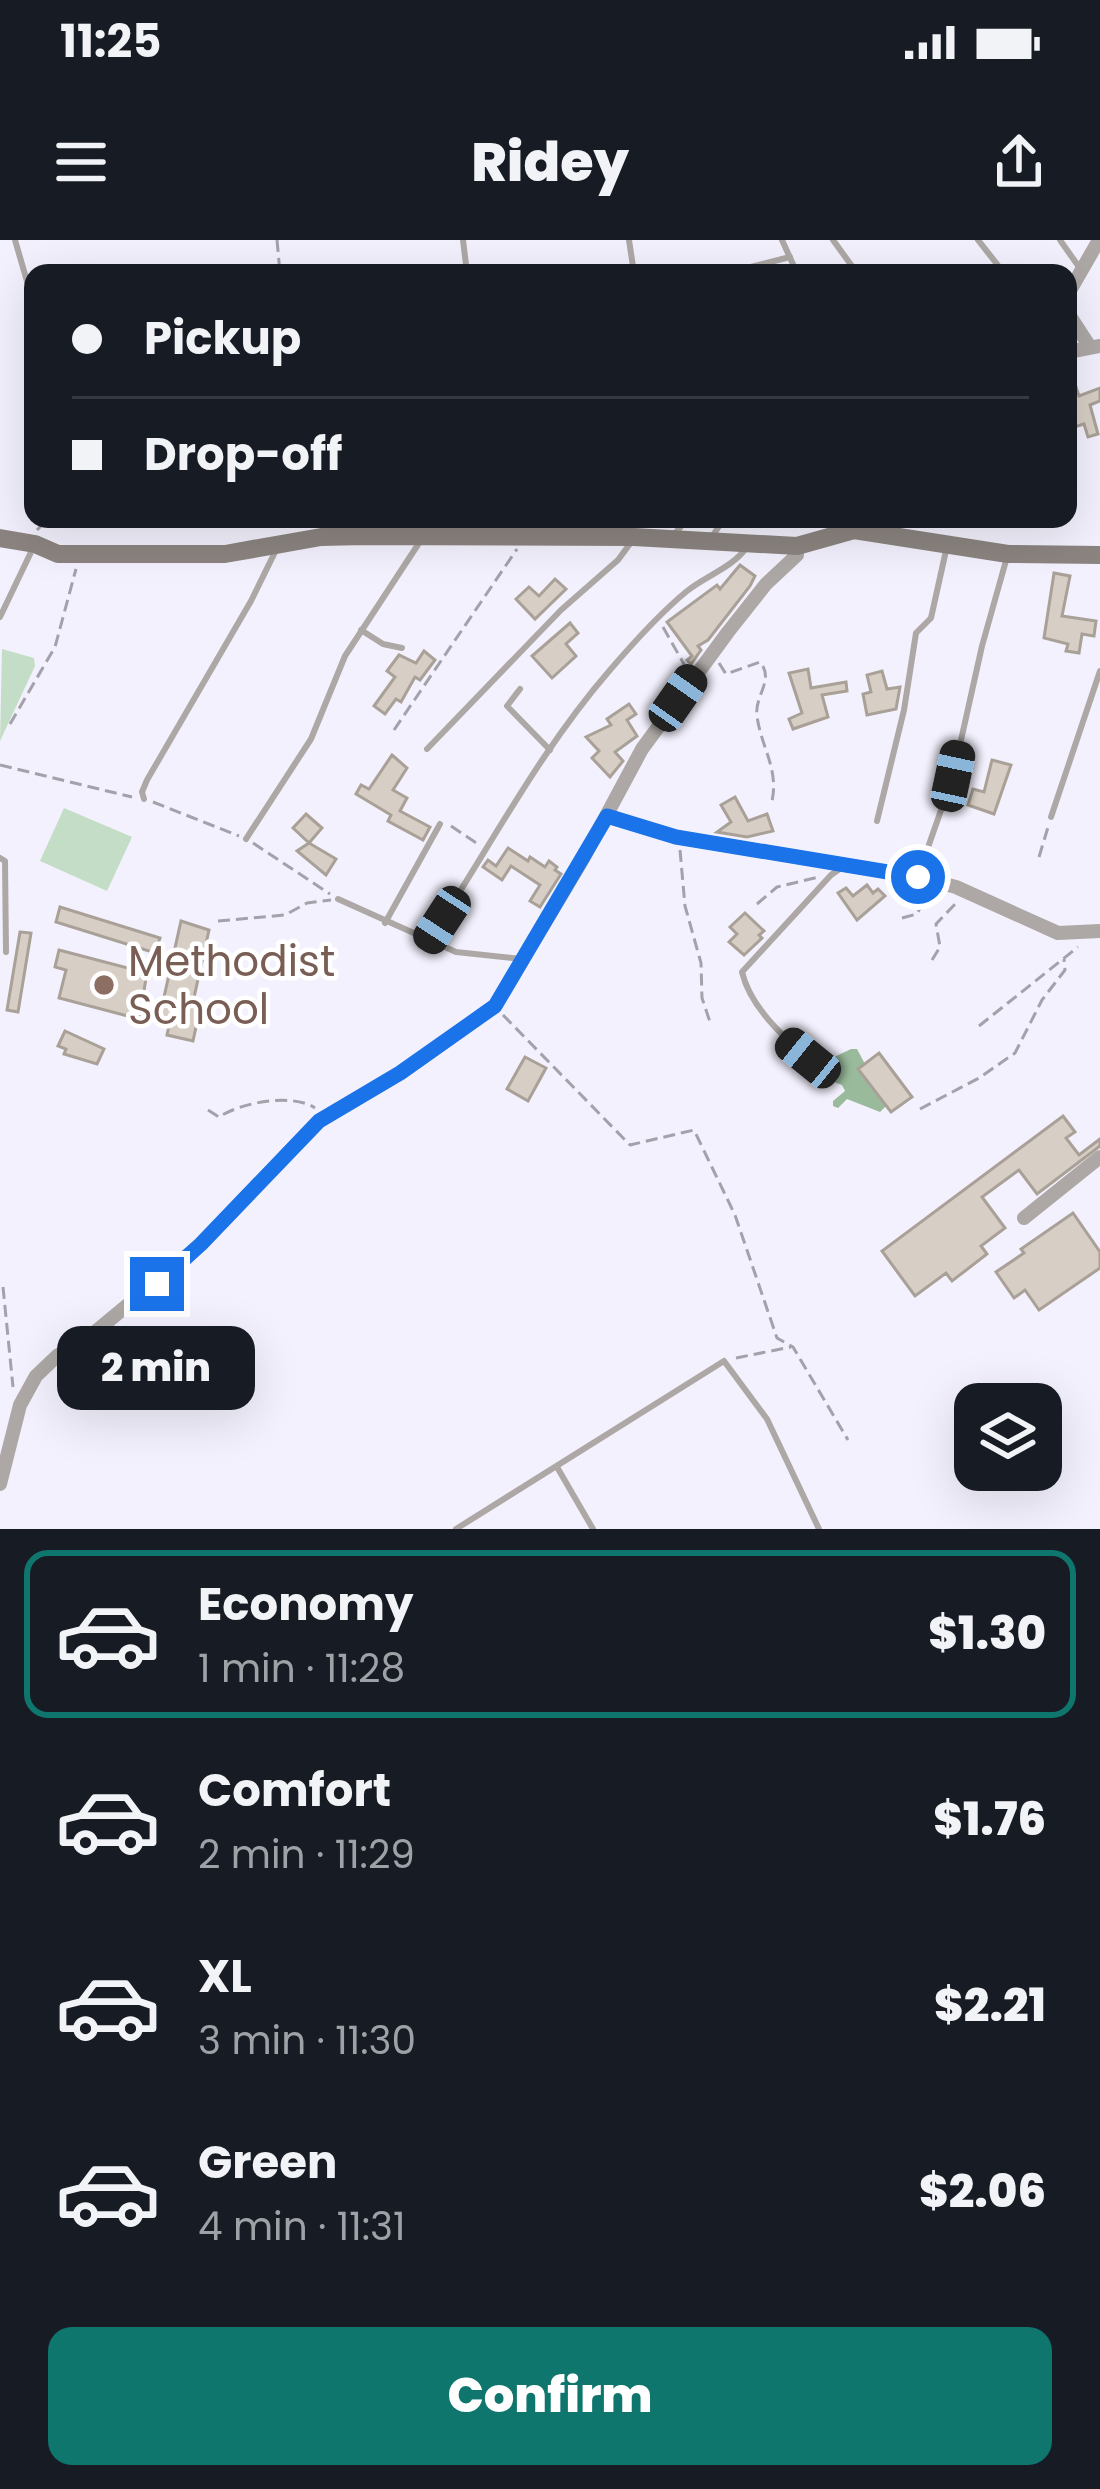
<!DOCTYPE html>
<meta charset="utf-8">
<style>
:root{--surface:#171b24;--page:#242831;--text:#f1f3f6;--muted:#9ea1a6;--line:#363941;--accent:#0f766e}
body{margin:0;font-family:Poppins,sans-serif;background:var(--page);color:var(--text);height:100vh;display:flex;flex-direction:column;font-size:45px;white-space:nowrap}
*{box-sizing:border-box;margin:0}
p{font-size:39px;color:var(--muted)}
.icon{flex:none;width:66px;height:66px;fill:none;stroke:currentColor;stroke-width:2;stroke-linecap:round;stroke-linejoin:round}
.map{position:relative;height:1289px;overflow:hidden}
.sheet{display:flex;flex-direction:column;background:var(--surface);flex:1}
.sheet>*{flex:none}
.hud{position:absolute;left:24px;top:24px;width:1053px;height:264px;border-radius:24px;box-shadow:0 12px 48px #0002;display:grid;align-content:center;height:264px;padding:0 48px;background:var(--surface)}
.buttons{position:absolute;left:954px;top:1143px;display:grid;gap:24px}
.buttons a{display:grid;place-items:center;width:108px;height:108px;border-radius:24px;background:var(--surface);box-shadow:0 12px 48px #0002;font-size:60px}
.end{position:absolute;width:54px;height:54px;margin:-27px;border:15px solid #1a73e8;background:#fff;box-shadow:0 0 0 6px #fff}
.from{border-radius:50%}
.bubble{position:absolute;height:84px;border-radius:24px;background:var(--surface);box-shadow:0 12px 48px #0002;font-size:39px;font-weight:800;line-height:84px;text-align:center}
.car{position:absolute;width:36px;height:72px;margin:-36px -18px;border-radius:15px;box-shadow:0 0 9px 3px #0007;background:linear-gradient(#222 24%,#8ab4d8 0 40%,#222 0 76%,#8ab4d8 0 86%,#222 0)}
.hud b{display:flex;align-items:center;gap:42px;height:114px;font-size:45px}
.hud b+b{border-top:3px solid var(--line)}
.hud i{width:30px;height:30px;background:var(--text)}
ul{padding:21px 0 0;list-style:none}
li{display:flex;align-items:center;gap:36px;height:168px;margin:0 24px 18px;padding:0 24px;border:6px solid transparent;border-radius:24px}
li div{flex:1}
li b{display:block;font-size:45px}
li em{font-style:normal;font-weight:800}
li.current{border-color:var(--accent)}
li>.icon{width:108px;height:108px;stroke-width:1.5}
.action{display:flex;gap:24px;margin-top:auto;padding:24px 48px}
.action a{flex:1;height:138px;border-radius:24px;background:var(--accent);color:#fff;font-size:48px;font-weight:800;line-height:138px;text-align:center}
.status{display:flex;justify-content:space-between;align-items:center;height:84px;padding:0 60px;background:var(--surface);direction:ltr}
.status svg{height:33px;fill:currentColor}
header{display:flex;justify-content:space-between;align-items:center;height:156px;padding:0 48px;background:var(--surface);font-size:54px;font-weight:800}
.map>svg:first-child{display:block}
.green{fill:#c4ddc6}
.forest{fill:#99bb9b}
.building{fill:#d7cfc5;stroke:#a9a198;stroke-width:3}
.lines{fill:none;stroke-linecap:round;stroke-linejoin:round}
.path{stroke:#a3a1aa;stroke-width:3;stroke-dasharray:12 6;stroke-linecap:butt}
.lane{stroke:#ada8a5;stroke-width:6}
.street{stroke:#ada8a5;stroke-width:14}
.secondary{stroke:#8b8480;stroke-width:18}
.route{stroke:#1a73e8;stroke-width:15}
.education-dot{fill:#8d6e63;stroke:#fff;stroke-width:4.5}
.labels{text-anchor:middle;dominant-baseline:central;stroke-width:9;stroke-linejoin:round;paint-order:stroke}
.education-label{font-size:42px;fill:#785e54;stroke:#fff;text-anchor:start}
</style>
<div class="status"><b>11:25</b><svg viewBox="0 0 49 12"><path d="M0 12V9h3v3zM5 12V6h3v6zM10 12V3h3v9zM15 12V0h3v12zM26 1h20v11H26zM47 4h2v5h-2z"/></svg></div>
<header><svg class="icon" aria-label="menu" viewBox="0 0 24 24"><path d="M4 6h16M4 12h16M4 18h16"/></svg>Ridey<svg class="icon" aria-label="share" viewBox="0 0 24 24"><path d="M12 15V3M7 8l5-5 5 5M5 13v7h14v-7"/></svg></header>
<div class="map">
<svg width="1100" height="1289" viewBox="0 0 1100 1289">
<rect width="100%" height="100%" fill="#f3f1fd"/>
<!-- green -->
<g class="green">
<polygon points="2,409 34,418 35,426 0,501"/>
<polygon points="64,568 132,597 107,651 40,621"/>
</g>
<!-- forest -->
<polygon class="forest" points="851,809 857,809 865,824 858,829 886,866 880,872 847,859 838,868 833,866 833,861 845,851 842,845 828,840 828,820"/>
<!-- building -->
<g class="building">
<polygon points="1076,147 1079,156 1100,148 1100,161 1090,165 1098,194 1088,197 1084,184 1068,189 1068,150"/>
<polygon points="740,325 755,336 750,346 708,400 698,406 701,410 691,424 687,420 692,416 667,382 717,345 720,349"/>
<polygon points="1054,333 1070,336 1062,376 1096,381 1094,396 1082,394 1079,413 1066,411 1068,404 1044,398"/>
<polygon points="555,339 566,349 535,379 516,359 529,347 539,356"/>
<polygon points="570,383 578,393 566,404 576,416 552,438 532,416"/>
<polygon points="424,411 435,420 420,440 415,437 401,462 396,459 385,474 374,466 395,437 387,431 399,415 416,423"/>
<polygon points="808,429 811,448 846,442 847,451 822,455 828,477 793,489 789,479 802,473 789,433"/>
<polygon points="882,431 887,449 900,447 896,469 867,475 863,454 871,452 867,435"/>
<polygon points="629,464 636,474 627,480 637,496 615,512 623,521 610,537 592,518 599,511 586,497 611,485 607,479"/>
<polygon points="392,515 407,528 393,550 407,558 400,571 430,587 423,600 388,581 391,575 356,554 361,545 369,549"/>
<polygon points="992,520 1011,525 994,574 968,565 973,549 984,552"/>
<polygon points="735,557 748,581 767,574 773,591 747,597 717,592 731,582 721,565"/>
<polygon points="306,574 322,588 309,603 336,619 326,635 297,611 309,603 293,588"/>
<polygon points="508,608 528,621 530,617 545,627 549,621 557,627 555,630 561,634 540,667 530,661 540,645 511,626 502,640 483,627 488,620 496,626"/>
<polygon points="867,645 873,653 878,649 885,656 857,680 838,653 846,648 853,656"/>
<polygon points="60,667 160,698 155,713 56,682"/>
<polygon points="745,673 764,691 759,695 762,698 744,715 729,702 737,694 730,687"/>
<polygon points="181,681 209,690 193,762 201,764 193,801 167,795 169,786 158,784"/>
<polygon points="20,692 31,693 18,772 7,770"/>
<polygon points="59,710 147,733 139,779 59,758 66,730 55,727"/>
<polygon points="65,791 104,809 97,824 64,814 66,809 58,806"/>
<polygon points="879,813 912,857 891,872 858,829"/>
<polygon points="525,817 546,828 528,861 507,849"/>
<polygon points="1063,876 1075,892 1066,898 1079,915 1100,899 1100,906 1037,954 1019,930 982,957 1005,988 981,1006 987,1014 952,1041 946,1033 915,1056 882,1011"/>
<polygon points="1073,973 1100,1012 1100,1028 1039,1070 1025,1050 1014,1058 996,1032 1024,1013 1021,1009"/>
</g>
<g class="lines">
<!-- path -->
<g class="path">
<polyline points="277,0 280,33"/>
<polyline points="37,290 48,279"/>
<polyline points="663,387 685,426"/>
<path d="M 719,423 L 726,434 L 760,422 C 775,440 754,456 757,476 C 761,507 779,529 772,561"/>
<polyline points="10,484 55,407 76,329"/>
<polyline points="394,490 517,309"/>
<polyline points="0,525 132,557"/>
<polyline points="153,562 239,596"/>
<polyline points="451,586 478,604"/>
<polyline points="253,603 330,654"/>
<polyline points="680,610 685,666 701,723 702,758 711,785"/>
<polyline points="1039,617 1049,584"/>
<polyline points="757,664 777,647 819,637"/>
<polyline points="902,678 917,674 928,653"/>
<polyline points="218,681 285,675 307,663 331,660"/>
<polyline points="932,720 940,707 936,684 956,663"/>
<polyline points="503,775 630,905 694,890 735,975 777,1098 793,1107 848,1200"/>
<polyline points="979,786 1078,707"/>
<polyline points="920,869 979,838 1015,813 1042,760 1065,730 1064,719"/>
<path d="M 208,870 L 219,877 C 242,862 293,853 315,868"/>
<polyline points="3,1047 13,1147"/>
<polyline points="736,1118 791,1107"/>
</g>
<!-- lane -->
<g class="lane">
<polyline points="15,0 33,62"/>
<polyline points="463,0 467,33"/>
<polyline points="629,0 634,33"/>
<polyline points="782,0 797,33"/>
<polyline points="833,0 857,33"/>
<polyline points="978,0 1004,33"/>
<polyline points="1060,0 1079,27"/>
<polyline points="669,33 735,31 790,17"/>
<polyline points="595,296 595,279"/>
<polyline points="673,296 687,279"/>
<polyline points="711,298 724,279"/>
<polyline points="0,377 33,308"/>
<polyline points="361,390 383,404 402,408"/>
<polyline points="520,449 507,466 550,510"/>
<polyline points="427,509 561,370 618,320 632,301"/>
<polyline points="144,559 142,552 147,540 251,361 278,306"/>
<polyline points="1051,577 1100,431"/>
<polyline points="877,581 904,470 916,393 931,378 947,306"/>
<polyline points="246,599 311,499 345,416 421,300"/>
<polyline points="0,618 5,621 6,712"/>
<polyline points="919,633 953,536 982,406 1007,317"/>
<polyline points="338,659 456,712 522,719"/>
<polyline points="385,683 440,584"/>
<path d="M 429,700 C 489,609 538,513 610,430 C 634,402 659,374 687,351 C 707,335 732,328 747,307"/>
<path d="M 808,818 C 782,796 750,766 742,732 L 831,635 L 841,628"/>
<polyline points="557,1227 593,1289"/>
<polyline points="456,1289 724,1121 767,1179 819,1289"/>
</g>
<!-- street -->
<g class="street">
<polyline points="1068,54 1099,0"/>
<polyline points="1068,73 1090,107"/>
<polyline points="1068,112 1100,106"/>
<polyline points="607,576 676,597 918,637 956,647 1058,693 1100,691"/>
<polyline points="1024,978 1100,917"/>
<polyline points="0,1244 20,1165 36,1136 57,1116 94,1093 201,1004 319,881 401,833 495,766 583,619 642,509 728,392 766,344 797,315 797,306"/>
</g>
<!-- secondary -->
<polyline class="secondary" points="0,298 35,304 58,314 225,314 321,297 364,296 634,297 797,306 854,290 1008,314 1100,315"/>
</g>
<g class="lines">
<!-- route -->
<polyline class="route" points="157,1044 201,1004 319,881 400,833 495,766 607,576 676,597 918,637"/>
</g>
<!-- markers -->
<circle class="education-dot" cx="104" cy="745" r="12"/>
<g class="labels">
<!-- education labels -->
<g class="education-label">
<text x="128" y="721">Methodist<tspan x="128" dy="48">School</tspan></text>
</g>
</g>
</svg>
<div class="buttons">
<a><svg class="icon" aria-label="layers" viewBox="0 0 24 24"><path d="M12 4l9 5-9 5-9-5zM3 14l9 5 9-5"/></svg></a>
</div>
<i class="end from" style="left:918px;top:637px"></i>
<i class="end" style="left:157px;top:1044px"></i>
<div class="bubble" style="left:57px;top:1086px;width:198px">2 min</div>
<i class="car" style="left:678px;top:458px;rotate:35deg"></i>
<i class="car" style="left:953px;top:536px;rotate:12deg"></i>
<i class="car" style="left:442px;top:680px;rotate:213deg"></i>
<i class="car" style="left:808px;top:818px;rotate:309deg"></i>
<div class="hud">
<b><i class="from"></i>Pickup</b>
<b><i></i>Drop-off</b>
</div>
</div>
<section class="sheet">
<ul>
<li class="current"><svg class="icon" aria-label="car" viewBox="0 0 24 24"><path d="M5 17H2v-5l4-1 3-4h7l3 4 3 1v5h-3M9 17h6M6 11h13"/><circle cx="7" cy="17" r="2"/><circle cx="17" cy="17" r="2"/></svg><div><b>Economy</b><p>1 min · 11:28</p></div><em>$1.30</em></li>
<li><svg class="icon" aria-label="car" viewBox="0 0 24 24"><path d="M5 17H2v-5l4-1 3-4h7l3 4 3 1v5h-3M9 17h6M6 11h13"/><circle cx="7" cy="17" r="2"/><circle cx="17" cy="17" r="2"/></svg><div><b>Comfort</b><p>2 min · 11:29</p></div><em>$1.76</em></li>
<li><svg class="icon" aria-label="car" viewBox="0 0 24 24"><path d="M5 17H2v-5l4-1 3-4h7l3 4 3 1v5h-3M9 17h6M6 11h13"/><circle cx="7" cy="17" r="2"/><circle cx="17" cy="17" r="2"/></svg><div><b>XL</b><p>3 min · 11:30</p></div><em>$2.21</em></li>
<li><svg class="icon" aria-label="car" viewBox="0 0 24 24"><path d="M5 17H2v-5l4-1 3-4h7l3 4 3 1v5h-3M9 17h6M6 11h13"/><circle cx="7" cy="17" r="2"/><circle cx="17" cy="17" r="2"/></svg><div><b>Green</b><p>4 min · 11:31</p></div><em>$2.06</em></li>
</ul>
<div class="action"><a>Confirm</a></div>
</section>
